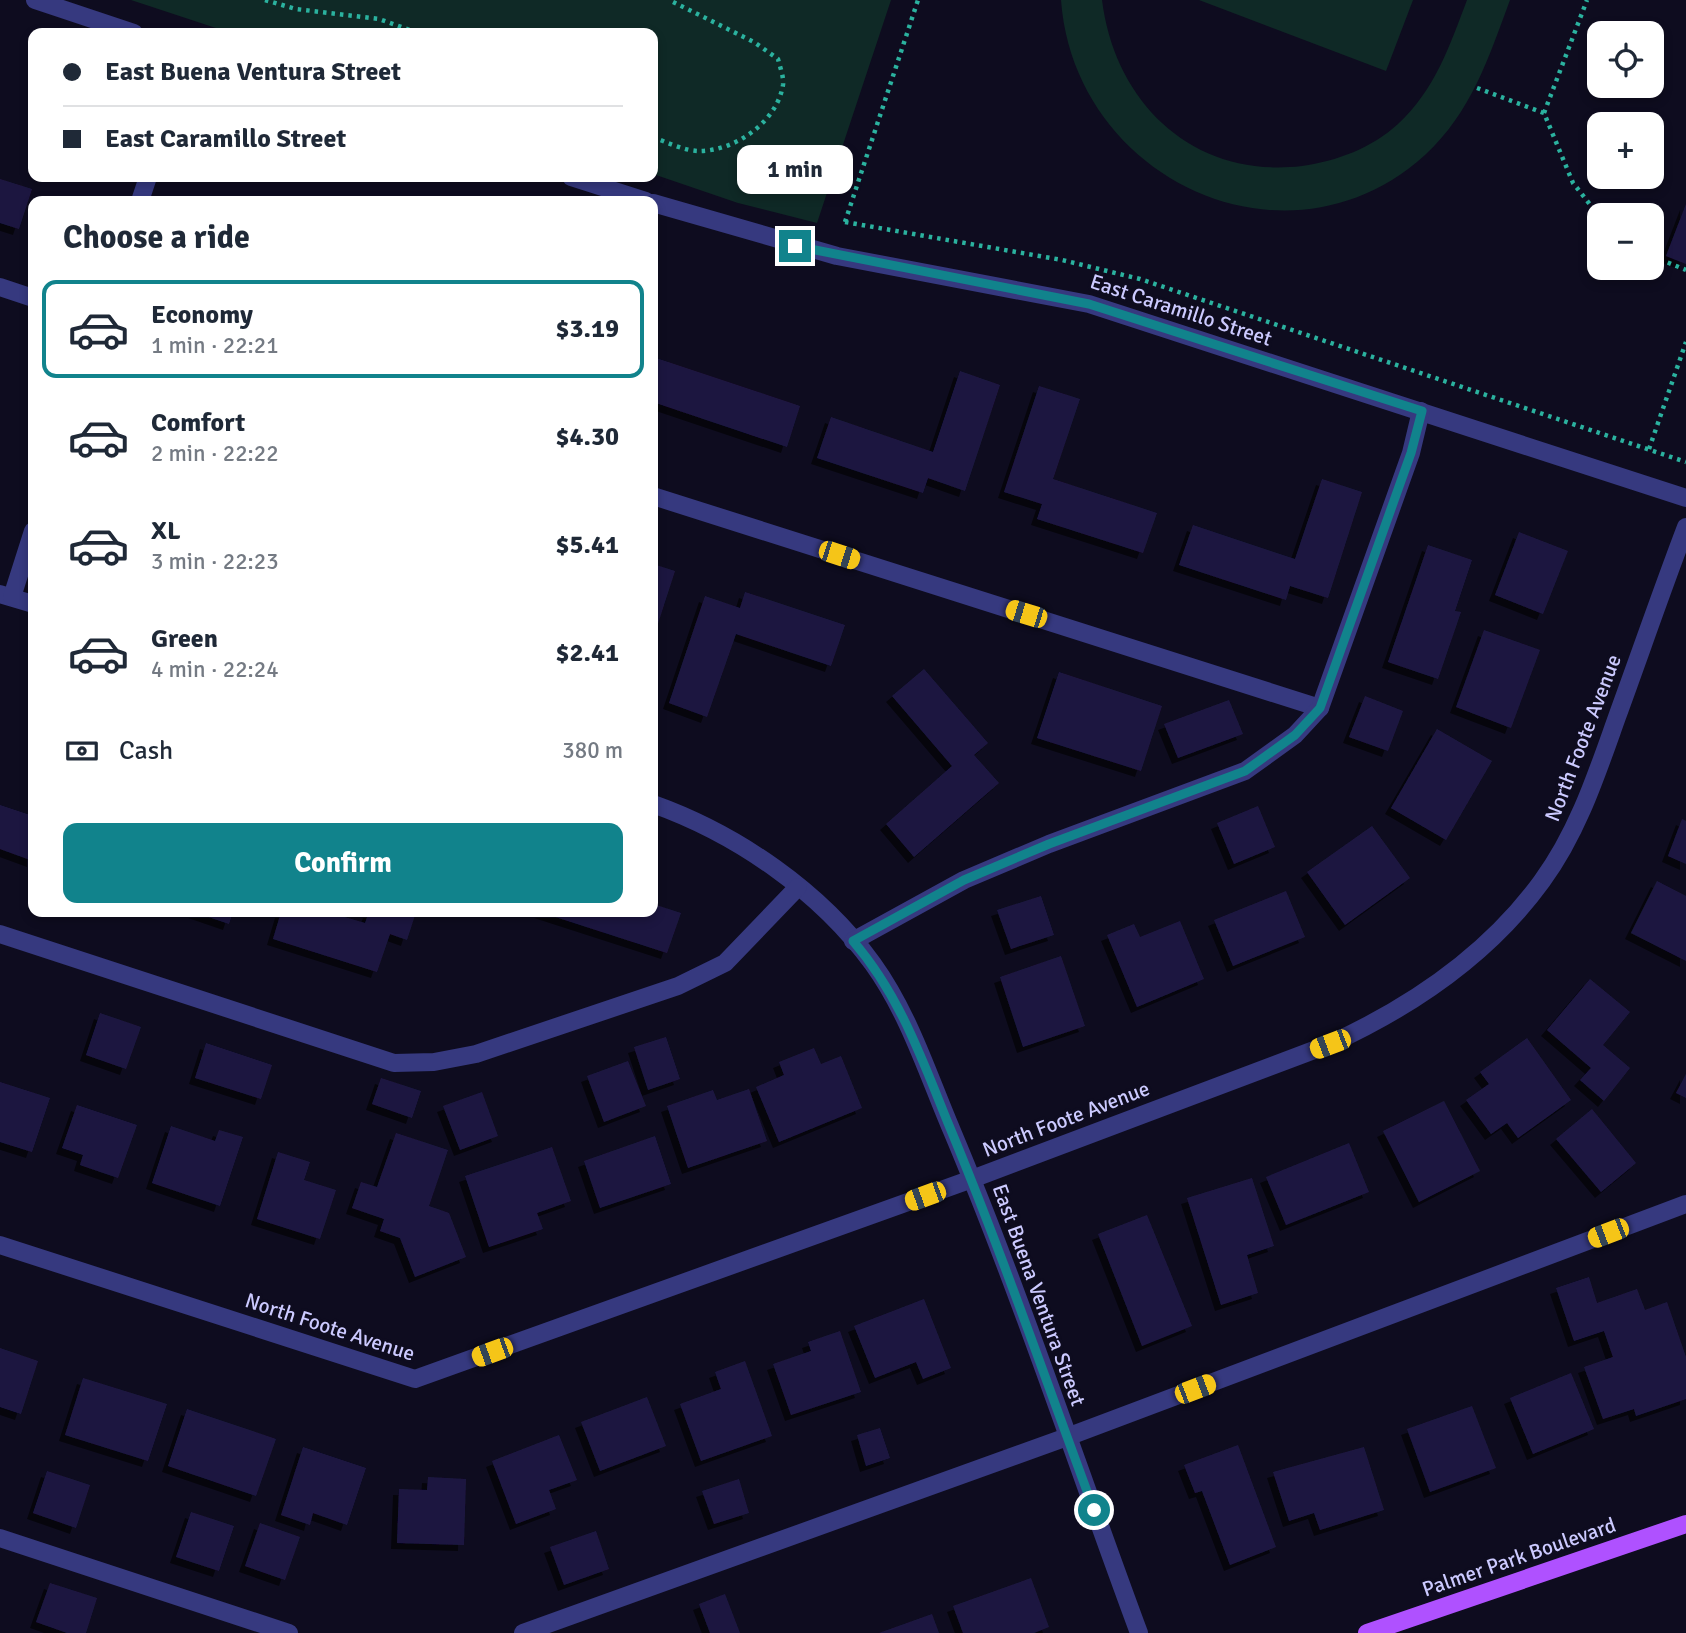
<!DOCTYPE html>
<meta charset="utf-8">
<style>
:root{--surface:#fff;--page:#f2f2f3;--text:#1f2937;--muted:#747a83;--line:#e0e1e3;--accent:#11838c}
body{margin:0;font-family:Signika,sans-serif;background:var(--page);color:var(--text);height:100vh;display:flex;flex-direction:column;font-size:26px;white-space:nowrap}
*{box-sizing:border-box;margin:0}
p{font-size:23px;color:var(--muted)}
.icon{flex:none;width:38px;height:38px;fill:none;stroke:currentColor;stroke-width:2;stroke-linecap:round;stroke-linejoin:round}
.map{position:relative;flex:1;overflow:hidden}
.side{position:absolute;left:28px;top:196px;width:630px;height:721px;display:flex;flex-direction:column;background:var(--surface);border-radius:14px;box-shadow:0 4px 10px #0003}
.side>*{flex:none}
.guide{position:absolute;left:28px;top:28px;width:630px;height:154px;border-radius:14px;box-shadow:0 4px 10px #0003;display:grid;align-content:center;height:154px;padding:0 35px;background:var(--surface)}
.controls{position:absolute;left:1587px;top:21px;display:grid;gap:14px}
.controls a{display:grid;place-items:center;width:77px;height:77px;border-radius:14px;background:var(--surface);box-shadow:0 4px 10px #0003;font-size:35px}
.end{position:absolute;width:32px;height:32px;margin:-16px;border:9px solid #11838c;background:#fff;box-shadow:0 0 0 4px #fff}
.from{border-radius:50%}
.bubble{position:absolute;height:49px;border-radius:14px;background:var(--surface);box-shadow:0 4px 10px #0003;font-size:23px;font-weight:700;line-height:49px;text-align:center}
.car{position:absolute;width:21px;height:42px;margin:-21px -10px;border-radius:9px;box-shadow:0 0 5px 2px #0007;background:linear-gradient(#f5c518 24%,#345 0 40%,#f5c518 0 76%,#345 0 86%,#f5c518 0)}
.guide b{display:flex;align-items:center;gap:24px;height:66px;font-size:26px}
.guide b+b{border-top:2px solid var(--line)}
.guide i{width:18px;height:18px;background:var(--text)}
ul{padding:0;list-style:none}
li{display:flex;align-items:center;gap:21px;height:98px;margin:0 14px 10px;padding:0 21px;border:4px solid transparent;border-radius:14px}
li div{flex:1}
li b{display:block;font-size:26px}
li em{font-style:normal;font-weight:700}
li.on{border-color:var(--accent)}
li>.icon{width:63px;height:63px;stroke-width:1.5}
h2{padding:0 35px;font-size:32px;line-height:84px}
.pay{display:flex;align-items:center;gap:18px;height:77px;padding:0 35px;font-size:26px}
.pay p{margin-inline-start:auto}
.cta{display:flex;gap:14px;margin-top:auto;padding:14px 35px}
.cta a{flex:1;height:80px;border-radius:14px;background:var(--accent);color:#fff;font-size:28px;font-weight:700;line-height:80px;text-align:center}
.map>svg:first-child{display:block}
.green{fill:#0f2926}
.building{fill:#1d1841;filter:url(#shadow)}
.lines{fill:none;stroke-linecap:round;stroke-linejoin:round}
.path{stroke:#2bb29f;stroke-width:4.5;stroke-dasharray:3.5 5;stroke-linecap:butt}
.minor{stroke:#36397f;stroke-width:18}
.major{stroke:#af51ff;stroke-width:18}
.route{stroke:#11838c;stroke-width:9}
.labels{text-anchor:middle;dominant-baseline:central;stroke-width:6;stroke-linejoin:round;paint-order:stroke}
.street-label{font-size:21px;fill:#cccaff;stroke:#0e0c1f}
</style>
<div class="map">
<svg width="1686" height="1633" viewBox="0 0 1686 1633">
<defs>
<filter id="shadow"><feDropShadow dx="-6" dy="6" stdDeviation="0" flood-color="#0009"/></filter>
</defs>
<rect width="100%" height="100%" fill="#0e0c1f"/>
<!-- green -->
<g class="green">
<polygon points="131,0 891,0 817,223 738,203 653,174 653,33 231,33"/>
<path d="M 1061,0 L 1102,0 C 1115,104 1194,179 1302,166 C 1337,161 1372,148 1398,124 C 1435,90 1450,45 1467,0 L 1510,0 C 1489,57 1471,113 1425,155 C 1287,280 1074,179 1061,0 Z"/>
<polygon points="1199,0 1413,0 1386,71"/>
</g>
<!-- building -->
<g class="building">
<polygon points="0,179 32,189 19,229 0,223"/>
<polygon points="1686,204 1686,264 1666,256"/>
<polygon points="653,357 800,406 787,447 653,402"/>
<polygon points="960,371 1000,385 965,491 928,478 923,493 817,458 831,417 933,452"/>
<polygon points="1039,386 1080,399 1053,479 1157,513 1143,553 1037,519 1042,504 1004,492"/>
<polygon points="1322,479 1362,492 1328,598 1290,586 1286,600 1179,565 1193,525 1295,559"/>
<polygon points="1519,532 1568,551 1543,614 1495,595"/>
<polygon points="1428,545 1472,560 1455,611 1461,612 1438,679 1388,662"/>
<polygon points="653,564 675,571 653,639"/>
<polygon points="745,592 845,625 831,666 736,634 707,717 669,703 705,596 740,608"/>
<polygon points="1484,630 1540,650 1511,728 1456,707"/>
<polygon points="924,669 988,743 974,755 999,783 914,857 886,824 952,766 892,696"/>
<polygon points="1059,672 1162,706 1141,771 1037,738"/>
<polygon points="1365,696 1403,711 1388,751 1349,737"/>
<polygon points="1229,700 1243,734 1178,758 1164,724"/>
<polygon points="1437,729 1492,761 1446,840 1391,808"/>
<polygon points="0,805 33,816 33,861 0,849"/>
<polygon points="1258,806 1275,847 1234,864 1217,823"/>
<polygon points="1682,819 1686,821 1686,864 1668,856"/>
<polygon points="1372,826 1410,878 1345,925 1307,872"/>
<polygon points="1657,881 1686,896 1686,961 1631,933"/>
<polygon points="1286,891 1305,937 1233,966 1214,920"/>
<polygon points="1041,896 1054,935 1011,949 997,910"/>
<polygon points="653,904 681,913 667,953 540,912 653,912"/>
<polygon points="194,912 233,912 229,924"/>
<polygon points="281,912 328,912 365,923 369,912 416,912 407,940 390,934 377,972 273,939"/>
<polygon points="1180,921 1204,979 1137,1007 1107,935 1134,924 1140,937"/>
<polygon points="1061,956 1085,1026 1023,1047 1000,977"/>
<polygon points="1590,979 1630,1012 1603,1045 1630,1068 1604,1101 1580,1080 1591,1068 1547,1030"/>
<polygon points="100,1013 141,1027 126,1069 86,1055"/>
<polygon points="666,1037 680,1079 648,1090 634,1047"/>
<polygon points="1527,1038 1571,1100 1518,1138 1507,1123 1491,1134 1466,1100 1489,1084 1480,1072"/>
<polygon points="206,1043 272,1065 261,1099 195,1078"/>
<polygon points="814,1048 821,1064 841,1056 862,1108 779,1142 756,1087 784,1075 779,1062"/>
<polygon points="628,1061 646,1106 604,1122 587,1076"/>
<polygon points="1686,1074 1686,1098 1676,1093"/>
<polygon points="381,1078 421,1091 412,1118 372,1104"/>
<polygon points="0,1082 50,1098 32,1152 0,1142"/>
<polygon points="749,1089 767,1141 688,1168 667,1106 713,1090 717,1100"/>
<polygon points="482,1092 498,1136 460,1150 443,1106"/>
<polygon points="1444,1101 1480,1171 1419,1202 1383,1131"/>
<polygon points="77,1105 137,1125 118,1178 80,1165 83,1155 62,1148"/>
<polygon points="1592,1109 1636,1163 1601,1192 1556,1139"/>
<polygon points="171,1126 215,1141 219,1130 243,1137 220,1206 152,1183"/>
<polygon points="396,1133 448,1150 429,1206 449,1213 466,1257 415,1277 400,1238 380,1231 384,1219 352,1208 361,1182 377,1187"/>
<polygon points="655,1136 671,1184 600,1208 584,1161"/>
<polygon points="1349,1143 1369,1192 1286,1225 1266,1177"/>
<polygon points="552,1147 571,1201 537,1213 543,1229 489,1247 465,1176"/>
<polygon points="278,1152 310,1162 304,1180 336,1190 320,1239 257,1219"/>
<polygon points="1252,1178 1274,1246 1247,1255 1258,1293 1221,1305 1187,1198"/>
<polygon points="1147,1215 1192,1326 1142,1346 1098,1234"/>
<polygon points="1589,1277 1597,1303 1637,1289 1645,1310 1667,1302 1686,1357 1686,1399 1636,1416 1634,1409 1603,1419 1584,1367 1613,1357 1604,1331 1574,1341 1556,1288"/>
<polygon points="924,1299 951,1368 923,1379 916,1362 875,1378 854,1326"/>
<polygon points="840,1331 861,1392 791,1415 773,1364 811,1351 808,1342"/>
<polygon points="0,1348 38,1361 21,1414 0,1407"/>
<polygon points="745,1361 772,1436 701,1461 680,1404 721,1389 715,1372"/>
<polygon points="1571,1373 1594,1429 1533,1454 1510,1398"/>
<polygon points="83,1378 167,1404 148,1461 65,1435"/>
<polygon points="647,1397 666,1446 600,1471 581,1422"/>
<polygon points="1472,1406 1496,1468 1430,1492 1407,1429"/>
<polygon points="187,1409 276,1439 256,1496 168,1466"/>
<polygon points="880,1428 890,1458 866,1466 857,1435"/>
<polygon points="559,1435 577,1480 549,1490 556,1509 516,1524 492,1461"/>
<polygon points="1238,1445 1276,1547 1230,1565 1202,1491 1195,1493 1184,1465"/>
<polygon points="303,1447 366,1468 347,1525 313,1513 310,1525 281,1515"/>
<polygon points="1364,1447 1384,1510 1320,1530 1314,1513 1289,1521 1273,1472"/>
<polygon points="47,1471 90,1485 76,1528 33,1513"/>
<polygon points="428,1477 466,1479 464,1545 397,1543 399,1489 427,1490"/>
<polygon points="739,1479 749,1513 714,1524 702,1491"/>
<polygon points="191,1512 234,1526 219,1571 176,1557"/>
<polygon points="260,1523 300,1537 285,1580 245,1566"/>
<polygon points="596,1531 609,1569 564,1585 550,1547"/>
<polygon points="1031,1578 1049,1627 1034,1633 963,1633 953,1606"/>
<polygon points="50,1583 97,1598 86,1633 67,1633 36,1622"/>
<polygon points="725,1594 740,1633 710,1633 699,1604"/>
<polygon points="932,1614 939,1633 879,1633"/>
</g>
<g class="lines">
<!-- path -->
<g class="path">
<polyline points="265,0 296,9 379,19 418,33"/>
<polyline points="1477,88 1544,113 1573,183 1600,217"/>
<polyline points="1544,113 1587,0"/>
<path d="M 653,137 C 666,142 685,151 699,151 C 735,151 777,122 783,85 C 784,77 780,67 778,59 L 754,42 L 669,0"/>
<polyline points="845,222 1062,260 1140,279 1686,462"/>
<polyline points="845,222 918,0"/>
<polyline points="1652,256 1686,270"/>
<polyline points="1649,449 1686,342"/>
</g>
<!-- minor -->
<g class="minor">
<polyline points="35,0 134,33"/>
<polyline points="571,177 646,201"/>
<polyline points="140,201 148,177"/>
<polyline points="653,203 837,256 1089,304 1686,498"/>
<polyline points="0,287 33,298"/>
<polyline points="653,496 1320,708"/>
<polyline points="0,594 33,604"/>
<polyline points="12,597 33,531"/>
<path d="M 653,804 C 737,834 820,891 873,964 C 909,1014 928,1075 952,1131 C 1021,1295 1077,1466 1139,1633"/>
<polyline points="0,934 394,1063 434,1062 476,1054 678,986 725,963 798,887"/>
<polyline points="853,941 964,880 1049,844 1245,771 1295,735 1320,708 1411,453 1421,411"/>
<path d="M 0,1245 L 415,1379 L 972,1179 L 1330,1044 C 1411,1007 1489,954 1542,881 C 1578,832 1597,773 1617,717 C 1640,654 1662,590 1686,527"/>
<polyline points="0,1538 289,1633"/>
<polyline points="523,1633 1067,1437 1686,1204"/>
</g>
<!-- major -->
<polyline class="major" points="1367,1633 1686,1524"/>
</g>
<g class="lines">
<!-- route -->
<path class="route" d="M 795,246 L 1089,304 L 1422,411 L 1411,453 L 1320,708 L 1295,735 L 1245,771 L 1049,844 L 964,880 L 853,941 C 899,994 922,1059 948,1123 C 1001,1250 1046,1381 1094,1510"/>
</g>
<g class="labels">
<!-- street labels -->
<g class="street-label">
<text transform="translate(1181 310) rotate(18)">East Caramillo Street</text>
<text transform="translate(1583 738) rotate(-69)">North Foote Avenue</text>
<text transform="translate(1066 1119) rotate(-21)">North Foote Avenue</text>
<text transform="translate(1039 1295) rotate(70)">East Buena Ventura Street</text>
<text transform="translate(330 1327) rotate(18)">North Foote Avenue</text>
<text transform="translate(1519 1557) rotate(-19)">Palmer Park Boulevard</text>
</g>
</g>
</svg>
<div class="controls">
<a><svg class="icon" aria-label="locate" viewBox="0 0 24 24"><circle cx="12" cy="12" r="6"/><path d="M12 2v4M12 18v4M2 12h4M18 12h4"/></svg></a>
<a>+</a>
<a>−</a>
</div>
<i class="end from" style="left:1094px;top:1510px"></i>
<i class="end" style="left:795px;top:246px"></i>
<div class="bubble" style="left:737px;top:145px;width:116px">1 min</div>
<i class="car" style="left:839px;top:555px;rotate:108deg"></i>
<i class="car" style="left:1026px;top:614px;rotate:287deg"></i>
<i class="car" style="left:1330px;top:1044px;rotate:249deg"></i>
<i class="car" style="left:925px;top:1196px;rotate:250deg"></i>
<i class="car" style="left:1608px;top:1233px;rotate:249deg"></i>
<i class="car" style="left:492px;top:1352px;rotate:250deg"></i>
<i class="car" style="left:1195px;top:1389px;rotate:69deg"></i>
<div class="guide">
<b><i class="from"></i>East Buena Ventura Street</b>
<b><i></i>East Caramillo Street</b>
</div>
<section class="side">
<h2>Choose a ride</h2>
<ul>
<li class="on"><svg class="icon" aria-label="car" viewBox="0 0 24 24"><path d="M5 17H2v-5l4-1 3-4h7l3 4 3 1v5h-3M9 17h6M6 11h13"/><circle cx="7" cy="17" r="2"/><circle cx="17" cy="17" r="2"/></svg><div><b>Economy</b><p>1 min · 22:21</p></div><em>$3.19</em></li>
<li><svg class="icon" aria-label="car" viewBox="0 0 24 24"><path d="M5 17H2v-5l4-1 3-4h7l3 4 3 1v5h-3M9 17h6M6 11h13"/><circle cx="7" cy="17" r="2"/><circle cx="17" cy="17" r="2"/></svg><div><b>Comfort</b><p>2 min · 22:22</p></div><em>$4.30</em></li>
<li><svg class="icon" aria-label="car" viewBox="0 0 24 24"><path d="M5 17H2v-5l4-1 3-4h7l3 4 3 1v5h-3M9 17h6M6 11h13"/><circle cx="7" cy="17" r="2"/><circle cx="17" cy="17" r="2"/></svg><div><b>XL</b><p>3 min · 22:23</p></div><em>$5.41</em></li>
<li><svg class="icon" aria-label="car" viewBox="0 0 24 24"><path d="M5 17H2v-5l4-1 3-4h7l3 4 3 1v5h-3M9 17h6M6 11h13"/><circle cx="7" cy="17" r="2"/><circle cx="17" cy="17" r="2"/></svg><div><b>Green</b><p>4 min · 22:24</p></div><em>$2.41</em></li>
</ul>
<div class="pay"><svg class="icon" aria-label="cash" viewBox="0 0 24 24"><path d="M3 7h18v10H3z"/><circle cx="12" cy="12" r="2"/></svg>Cash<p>380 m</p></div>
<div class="cta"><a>Confirm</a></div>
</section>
</div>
